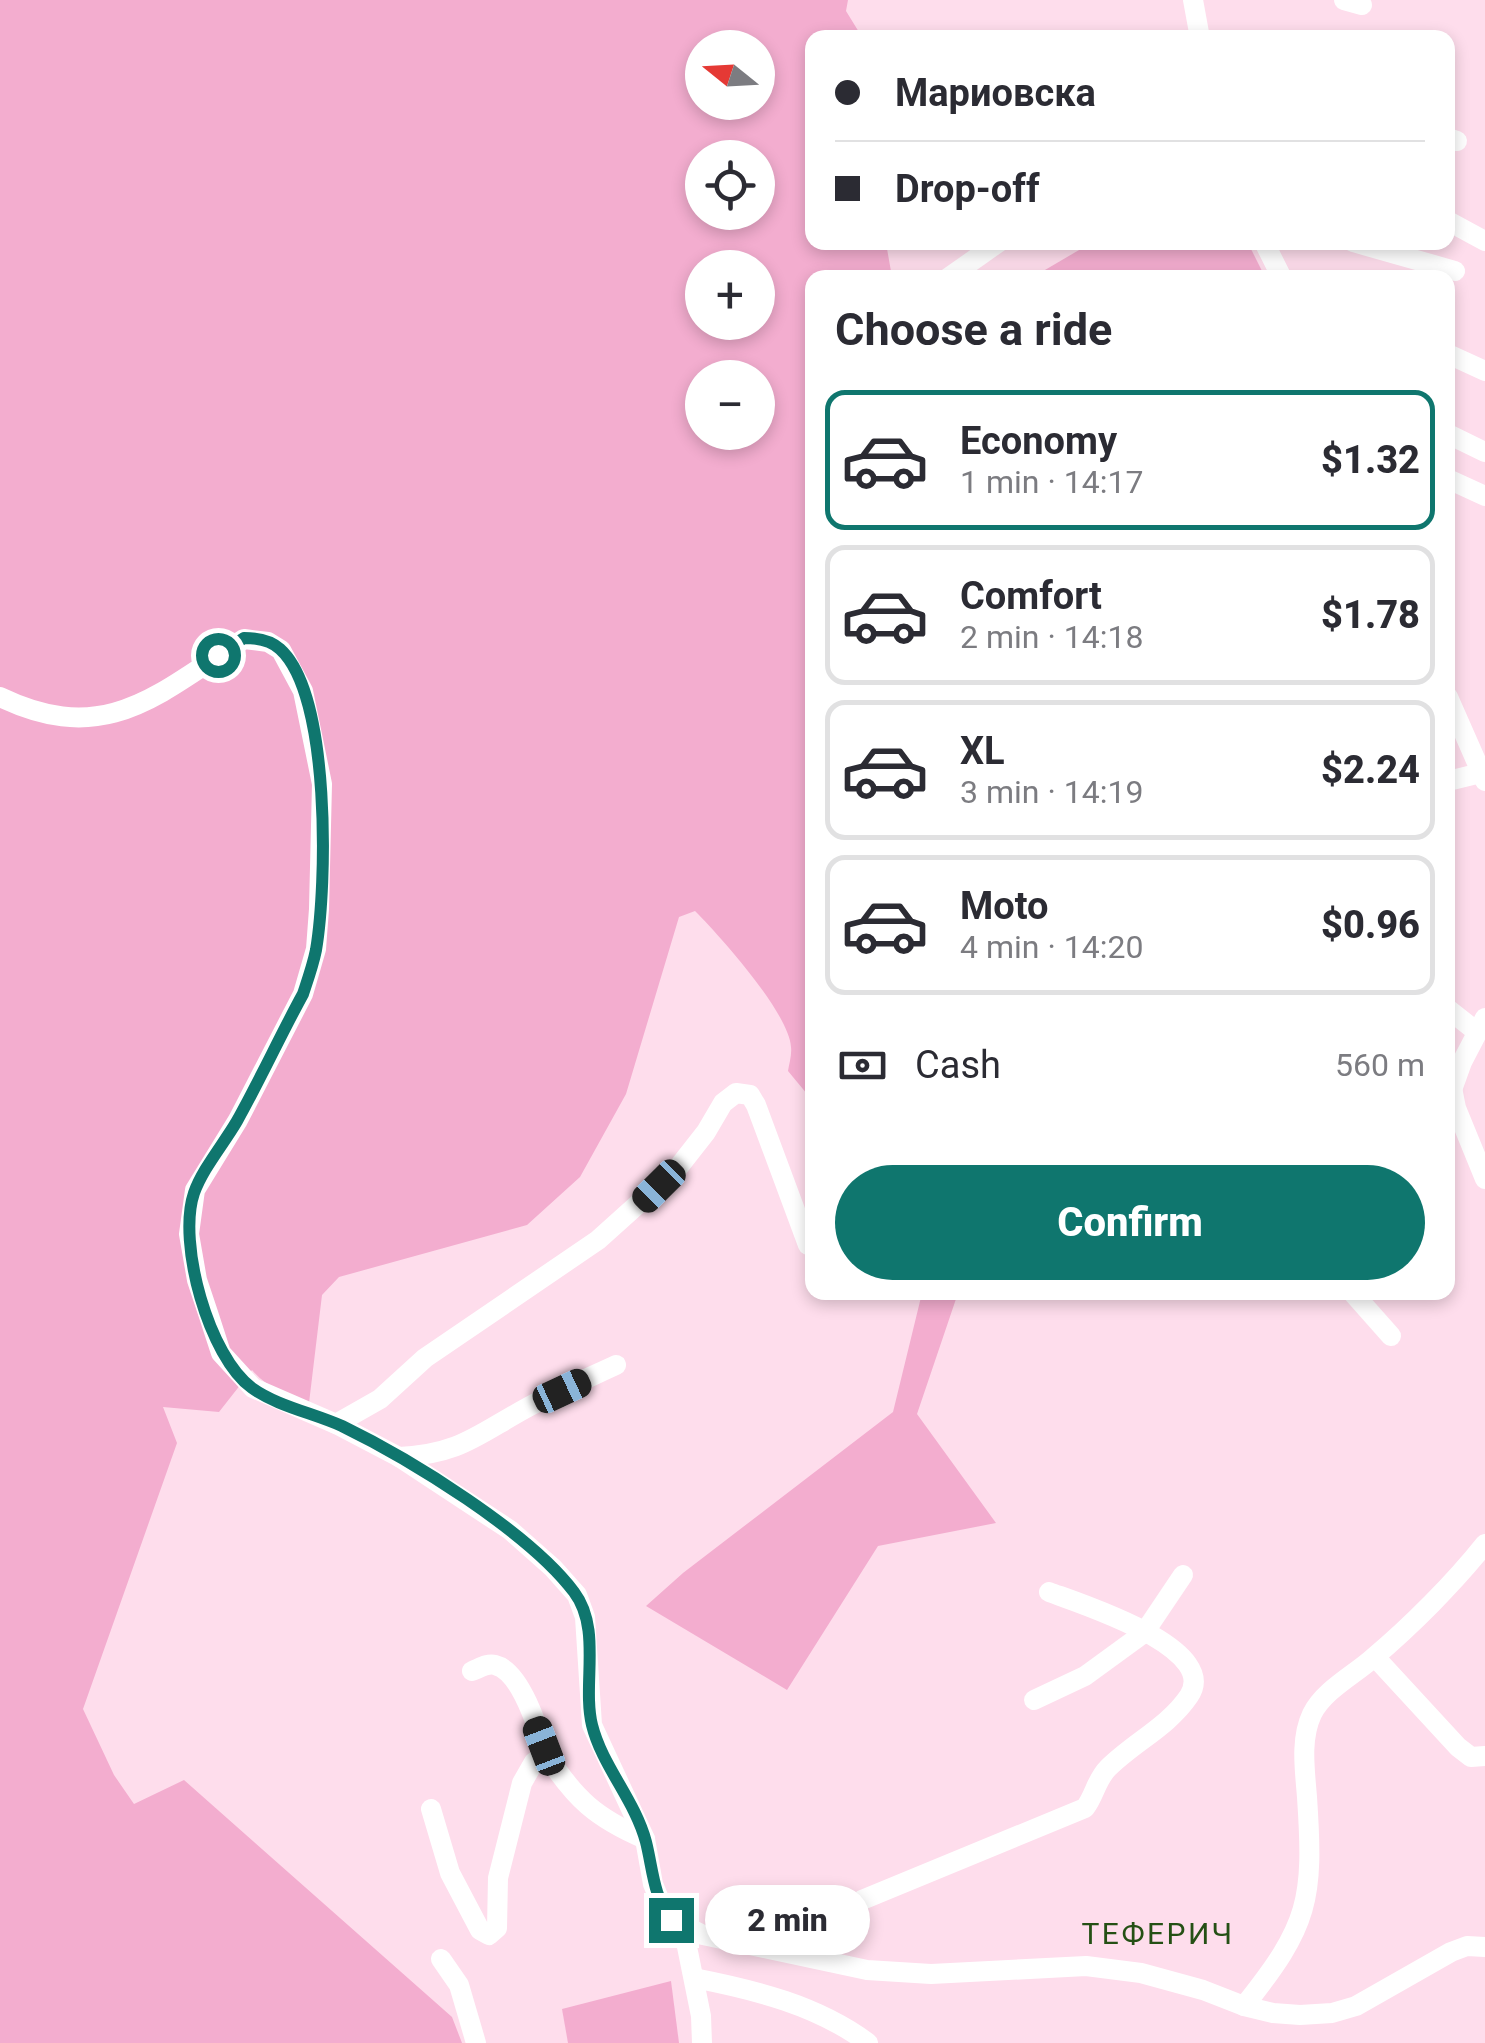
<!DOCTYPE html>
<meta charset="utf-8">
<style>
:root{--surface:#fff;--page:#f2f2f3;--text:#2b2b33;--muted:#7c7c81;--line:#e1e1e2;--accent:#0f766e}
body{margin:0;font-family:Roboto,sans-serif;background:var(--page);color:var(--text);height:100vh;display:flex;flex-direction:column;font-size:38px;white-space:nowrap}
*{box-sizing:border-box;margin:0}
p{font-size:32px;color:var(--muted)}
.icon{flex:none;width:55px;height:55px;fill:none;stroke:currentColor;stroke-width:2;stroke-linecap:round;stroke-linejoin:round}
.map{position:relative;flex:1;overflow:hidden}
.details{position:absolute;left:805px;top:270px;width:650px;height:1030px;display:flex;flex-direction:column;background:var(--surface);border-radius:20px;box-shadow:0 5px 15px #0003}
.details>*{flex:none}
.top-card{position:absolute;left:805px;top:30px;width:650px;height:220px;border-radius:20px;box-shadow:0 5px 15px #0003;display:grid;align-content:center;height:220px;padding:0 30px;background:var(--surface)}
.needle{width:65px;rotate:288deg}
.fabs{position:absolute;left:685px;top:30px;display:grid;gap:20px}
.fabs a{display:grid;place-items:center;width:90px;height:90px;border-radius:50%;background:var(--surface);box-shadow:0 5px 15px #0003;font-size:50px}
.end{position:absolute;width:45px;height:45px;margin:-22px;border:12px solid #0f766e;background:#fff;box-shadow:0 0 0 5px #fff}
.from{border-radius:50%}
.bubble{position:absolute;height:70px;border-radius:35px;background:var(--surface);box-shadow:0 5px 15px #0003;font-size:32px;font-weight:800;line-height:70px;text-align:center}
.car{position:absolute;width:30px;height:60px;margin:-30px -15px;border-radius:12px;box-shadow:0 0 8px 2px #0007;background:linear-gradient(#222 24%,#8ab4d8 0 40%,#222 0 76%,#8ab4d8 0 86%,#222 0)}
.top-card b{display:flex;align-items:center;gap:35px;height:95px;font-size:38px}
.top-card b+b{border-top:2px solid var(--line)}
.top-card i{width:25px;height:25px;background:var(--text)}
ul{padding:0;list-style:none}
li{display:flex;align-items:center;gap:30px;height:140px;margin:0 20px 15px;padding:0 10px;border:5px solid var(--line);border-radius:20px}
li div{flex:1}
li b{display:block;font-size:38px}
li em{font-style:normal;font-weight:800}
li.current{border-color:var(--accent)}
li>.icon{width:90px;height:90px;stroke-width:1.5}
h2{padding:0 30px;font-size:45px;line-height:120px}
.pay{display:flex;align-items:center;gap:25px;height:110px;padding:0 30px;font-size:38px}
.pay p{margin-inline-start:auto}
.button{display:flex;gap:20px;margin-top:auto;padding:20px 30px}
.button a{flex:1;height:115px;border-radius:60px;background:var(--accent);color:#fff;font-size:40px;font-weight:800;line-height:115px;text-align:center}
.map>svg:first-child{display:block}
.green{fill:#f3adcf;fill-rule:evenodd}
.lines{fill:none;stroke-linecap:round;stroke-linejoin:round}
.street{stroke:#fff;stroke-width:20}
.route{stroke:#0f766e;stroke-width:12}
.labels{text-anchor:middle;dominant-baseline:central;stroke-width:8;stroke-linejoin:round;paint-order:stroke}
.neighbourhood-label{font-size:30px;letter-spacing:2.5px;fill:#255015;stroke:#feddec}
</style>
<div class="map">
<svg width="1485" height="2043" viewBox="0 0 1485 2043">
<rect width="100%" height="100%" fill="#feddec"/>
<!-- green -->
<g class="green">
<path d="M 0,0 L 848,0 L 846,11 L 862,37 L 812,38 L 812,242 L 886,243 L 892,277 L 812,278 L 812,1100 L 788,1071 C 789,1064 792,1055 791,1047 C 789,1013 720,936 695,911 L 679,917 L 626,1094 L 580,1177 L 527,1225 L 339,1277 L 322,1295 L 309,1403 C 287,1394 267,1388 252,1370 L 219,1412 L 163,1407 L 177,1443 L 83,1709 L 114,1775 L 134,1804 L 184,1780 L 452,2017 L 462,2043 L 0,2043 ZM 702,48 L 758,48 L 758,102 L 702,102 ZM 702,158 L 758,158 L 758,212 L 702,212 ZM 702,268 L 758,268 L 758,322 L 702,322 ZM 702,378 L 758,378 L 758,432 L 702,432 Z"/>
<polygon points="1091,243 1248,243 1265,277 1033,277"/>
<polygon points="922,1293 958,1293 917,1414 996,1523 878,1546 787,1690 646,1606 683,1573 893,1412"/>
<polygon points="671,1981 679,2043 568,2043 562,2009"/>
</g>
<g class="lines">
<!-- street -->
<g class="street">
<polyline points="1193,0 1200,38"/>
<polyline points="1344,0 1362,5"/>
<polyline points="1448,138 1457,141"/>
<polyline points="1448,221 1485,241"/>
<polyline points="1264,242 1282,278"/>
<polyline points="1353,242 1455,271"/>
<polyline points="948,278 999,242"/>
<polyline points="1448,354 1485,371"/>
<polyline points="1448,434 1485,452"/>
<polyline points="1448,479 1485,496"/>
<path d="M 0,697 C 106,748 158,694 244,639 L 268,642 L 281,650 L 303,691 L 322,784 L 319,909 L 316,949 L 303,994 L 238,1120 L 195,1190 L 189,1234 L 197,1280 L 209,1316 L 221,1353 L 253,1388 L 336,1424 L 399,1457 L 510,1530 L 553,1568 L 577,1595 L 585,1617 L 592,1725 L 645,1839 L 653,1884 L 662,1906 L 671,1919 L 703,1935 L 867,1970 L 931,1974 L 1086,1966 L 1141,1973 L 1203,1990 L 1244,2006 L 1273,2013 L 1300,2015 L 1332,2013 L 1356,2006 L 1451,1952 L 1467,1946 L 1485,1947"/>
<polyline points="1448,697 1485,781"/>
<polyline points="1448,781 1485,772"/>
<polyline points="1448,1009 1477,1032"/>
<polyline points="1452,1088 1456,1108 1485,1179"/>
<polyline points="1449,1098 1462,1062 1485,1018"/>
<polyline points="1352,1292 1391,1336"/>
<polyline points="336,1424 380,1399 425,1358 598,1240 677,1169 706,1132 723,1103 736,1093 750,1095 756,1105 808,1245"/>
<path d="M 399,1457 C 461,1454 478,1434 530,1406 C 558,1391 588,1378 616,1365"/>
<polyline points="1375,1657 1458,1747 1471,1757 1485,1756"/>
<path d="M 472,1671 C 480,1668 487,1663 495,1665 C 521,1671 539,1731 546,1754"/>
<polyline points="1034,1700 1085,1676 1144,1633 1183,1575"/>
<path d="M 431,1809 L 450,1873 L 480,1930 L 489,1935 L 497,1928 L 498,1878 L 522,1783 L 534,1762 L 546,1754 C 575,1799 596,1818 645,1839"/>
<polyline points="683,1927 701,2016 702,2043"/>
<path d="M 778,1950 L 862,1900 L 1085,1808 C 1095,1795 1096,1780 1108,1768 C 1134,1742 1168,1727 1189,1696 C 1221,1648 1081,1604 1049,1592"/>
<polyline points="441,1959 459,1985 476,2043"/>
<path d="M 694,1978 C 755,1990 817,2005 868,2043"/>
<path d="M 1244,2006 C 1309,1925 1314,1900 1307,1797 C 1305,1771 1300,1739 1312,1714 C 1324,1690 1354,1675 1373,1658 C 1411,1626 1454,1583 1485,1544"/>
</g>
</g>
<g class="lines">
<!-- route -->
<path class="route" d="M 218,655 L 244,638 C 256,638 270,640 280,649 C 331,695 327,885 316,950 C 313,965 308,979 303,994 C 280,1036 260,1080 237,1121 C 223,1145 203,1168 194,1193 C 177,1243 209,1357 252,1388 C 277,1406 313,1413 342,1426 C 410,1459 529,1532 574,1592 C 602,1629 582,1684 592,1725 C 602,1766 635,1800 646,1842 C 653,1870 653,1895 671,1920"/>
</g>
<g class="labels">
<!-- neighbourhood labels -->
<g class="neighbourhood-label">
<text x="1158" y="1933">ТЕФЕРИЧ</text>
</g>
</g>
</svg>
<div class="fabs">
<a><svg class="needle" viewBox="-14 -14 28 28"><path d="M0-13l5 13h-10z" fill="#e53935"/><path d="M0 13l5-13h-10z" fill="#7c7c81"/></svg></a>
<a><svg class="icon" aria-label="locate" viewBox="0 0 24 24"><circle cx="12" cy="12" r="6"/><path d="M12 2v4M12 18v4M2 12h4M18 12h4"/></svg></a>
<a>+</a>
<a>−</a>
</div>
<i class="end from" style="left:218px;top:655px"></i>
<i class="end" style="left:671px;top:1920px"></i>
<div class="bubble" style="left:705px;top:1885px;width:165px">2 min</div>
<i class="car" style="left:659px;top:1186px;rotate:225deg"></i>
<i class="car" style="left:562px;top:1391px;rotate:65deg"></i>
<i class="car" style="left:544px;top:1746px;rotate:339deg"></i>
<div class="top-card">
<b><i class="from"></i>Мариовска</b>
<b><i></i>Drop-off</b>
</div>
<section class="details">
<h2>Choose a ride</h2>
<ul>
<li class="current"><svg class="icon" aria-label="car" viewBox="0 0 24 24"><path d="M5 17H2v-5l4-1 3-4h7l3 4 3 1v5h-3M9 17h6M6 11h13"/><circle cx="7" cy="17" r="2"/><circle cx="17" cy="17" r="2"/></svg><div><b>Economy</b><p>1 min · 14:17</p></div><em>$1.32</em></li>
<li><svg class="icon" aria-label="car" viewBox="0 0 24 24"><path d="M5 17H2v-5l4-1 3-4h7l3 4 3 1v5h-3M9 17h6M6 11h13"/><circle cx="7" cy="17" r="2"/><circle cx="17" cy="17" r="2"/></svg><div><b>Comfort</b><p>2 min · 14:18</p></div><em>$1.78</em></li>
<li><svg class="icon" aria-label="car" viewBox="0 0 24 24"><path d="M5 17H2v-5l4-1 3-4h7l3 4 3 1v5h-3M9 17h6M6 11h13"/><circle cx="7" cy="17" r="2"/><circle cx="17" cy="17" r="2"/></svg><div><b>XL</b><p>3 min · 14:19</p></div><em>$2.24</em></li>
<li><svg class="icon" aria-label="car" viewBox="0 0 24 24"><path d="M5 17H2v-5l4-1 3-4h7l3 4 3 1v5h-3M9 17h6M6 11h13"/><circle cx="7" cy="17" r="2"/><circle cx="17" cy="17" r="2"/></svg><div><b>Moto</b><p>4 min · 14:20</p></div><em>$0.96</em></li>
</ul>
<div class="pay"><svg class="icon" aria-label="cash" viewBox="0 0 24 24"><path d="M3 7h18v10H3z"/><circle cx="12" cy="12" r="2"/></svg>Cash<p>560 m</p></div>
<div class="button"><a>Confirm</a></div>
</section>
</div>
